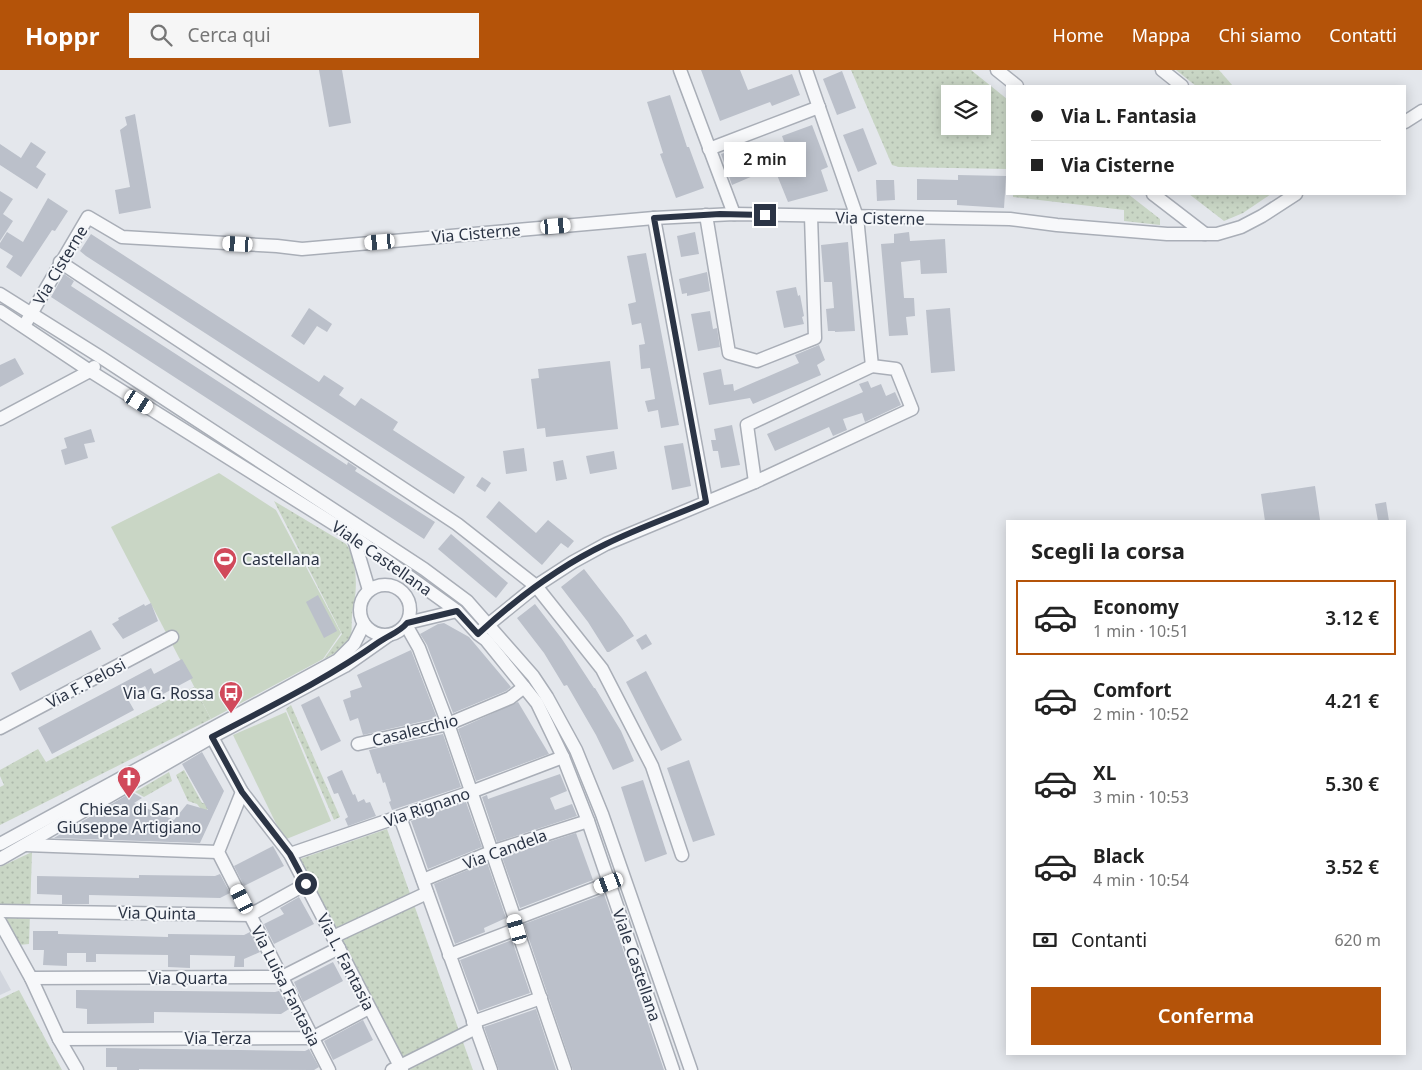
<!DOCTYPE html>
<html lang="it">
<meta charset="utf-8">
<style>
:root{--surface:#fff;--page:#f6f6f6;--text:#222;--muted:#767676;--line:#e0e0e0;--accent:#b45309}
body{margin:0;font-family:"Noto Sans",sans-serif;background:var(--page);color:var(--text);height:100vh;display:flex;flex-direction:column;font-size:19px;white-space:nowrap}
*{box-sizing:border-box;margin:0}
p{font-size:16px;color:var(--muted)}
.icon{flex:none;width:28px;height:28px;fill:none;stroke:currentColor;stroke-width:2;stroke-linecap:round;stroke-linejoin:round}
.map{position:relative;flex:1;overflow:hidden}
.sheet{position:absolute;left:1006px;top:450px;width:400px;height:535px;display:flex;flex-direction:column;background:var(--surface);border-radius:0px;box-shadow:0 2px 12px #0003}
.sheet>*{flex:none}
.top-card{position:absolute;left:1006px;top:15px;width:400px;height:110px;border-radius:0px;box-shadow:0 2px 12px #0003;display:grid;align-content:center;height:110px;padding:0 25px;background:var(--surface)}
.tools{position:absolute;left:941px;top:15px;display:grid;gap:10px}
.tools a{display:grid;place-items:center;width:50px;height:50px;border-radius:0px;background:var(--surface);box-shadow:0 2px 12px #0003;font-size:25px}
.end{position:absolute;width:22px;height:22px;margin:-11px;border:6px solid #2b3445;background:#fff;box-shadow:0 0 0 2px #fff}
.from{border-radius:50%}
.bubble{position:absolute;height:35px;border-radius:0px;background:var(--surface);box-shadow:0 2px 12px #0003;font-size:16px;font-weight:600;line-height:35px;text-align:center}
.car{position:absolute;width:15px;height:30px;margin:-15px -8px;border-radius:6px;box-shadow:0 0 4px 1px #0007;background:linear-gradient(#fff 24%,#345 0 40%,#fff 0 76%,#345 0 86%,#fff 0)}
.top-card b{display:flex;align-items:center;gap:18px;height:48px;font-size:19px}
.top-card b+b{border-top:1px solid var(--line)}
.top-card i{width:12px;height:12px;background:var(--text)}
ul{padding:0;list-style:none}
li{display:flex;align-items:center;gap:15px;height:75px;margin:0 10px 8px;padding:0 15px;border:2px solid transparent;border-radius:0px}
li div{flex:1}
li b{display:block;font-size:19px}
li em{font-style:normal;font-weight:600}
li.selected{border-color:var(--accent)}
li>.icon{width:45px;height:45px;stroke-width:1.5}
h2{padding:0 25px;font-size:22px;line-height:60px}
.pay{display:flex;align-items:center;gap:12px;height:55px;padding:0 25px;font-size:19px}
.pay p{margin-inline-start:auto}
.cta{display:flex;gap:10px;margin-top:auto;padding:10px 25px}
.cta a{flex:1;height:58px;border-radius:0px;background:var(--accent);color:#fff;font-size:20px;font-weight:600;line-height:58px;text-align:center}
header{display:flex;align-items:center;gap:30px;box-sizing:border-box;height:70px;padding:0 25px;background:var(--accent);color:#fff}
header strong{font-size:24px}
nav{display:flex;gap:28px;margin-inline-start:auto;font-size:18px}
.search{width:350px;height:45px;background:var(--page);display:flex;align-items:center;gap:12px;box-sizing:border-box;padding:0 18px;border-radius:0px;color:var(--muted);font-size:19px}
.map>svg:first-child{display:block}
.built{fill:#d2d6de}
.grass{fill:url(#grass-dots);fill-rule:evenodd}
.garden{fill:#c9d6c5}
.building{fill:#bbc0ca}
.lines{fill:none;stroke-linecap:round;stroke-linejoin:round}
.minor-casing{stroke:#a9aeb7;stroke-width:15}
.minor{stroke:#f7f8fa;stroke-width:12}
.route{stroke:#2b3445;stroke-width:6}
.labels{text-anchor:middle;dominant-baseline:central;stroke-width:4;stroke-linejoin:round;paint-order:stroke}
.street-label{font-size:16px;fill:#2b3445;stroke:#f4f6f9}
.poi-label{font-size:16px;fill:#2b3445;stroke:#f4f6f9;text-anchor:start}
</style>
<header>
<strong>Hoppr</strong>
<div class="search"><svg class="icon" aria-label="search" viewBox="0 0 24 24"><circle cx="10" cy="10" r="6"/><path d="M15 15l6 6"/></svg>Cerca qui</div>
<nav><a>Home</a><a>Mappa</a><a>Chi siamo</a><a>Contatti</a></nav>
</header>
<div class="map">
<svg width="1422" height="1000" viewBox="0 0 1422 1000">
<defs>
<pattern id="grass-dots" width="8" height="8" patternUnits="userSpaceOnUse" patternTransform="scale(1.25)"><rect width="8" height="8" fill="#c9d6c5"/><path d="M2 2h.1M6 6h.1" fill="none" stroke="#adb8ab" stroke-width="1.8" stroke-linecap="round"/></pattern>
</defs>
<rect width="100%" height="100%" fill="#e4e7ec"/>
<!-- built -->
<polygon class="built" points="0,900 11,920 0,925"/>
<!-- grass -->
<g class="grass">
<path d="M 851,0 L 971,0 L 1007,29 L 1007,99 L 899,97 L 892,95 ZM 950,24 L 982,24 L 982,56 L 950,56 Z"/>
<polygon points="1176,0 1219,0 1233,16 1196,16"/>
<polygon points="1013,124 1128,124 1160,149 1160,155 1124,151 1124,140 1013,127"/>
<polygon points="1189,124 1271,124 1243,143 1224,151"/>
<path d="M 274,431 L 346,474 C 356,486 357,512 355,527 C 354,534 352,540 352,547 C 351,555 353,563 349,570 C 344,579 333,584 324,589 L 342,564 Z"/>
<polygon points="194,617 211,649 0,755 0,717 4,715 0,706 0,700 38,679 46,692"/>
<polygon points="291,635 340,747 334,750 286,639"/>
<polygon points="184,700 202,733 211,732 205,744 197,734 188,731 176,705"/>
<polygon points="169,702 172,711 144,727 135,722"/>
<polygon points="387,759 473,1000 402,1000 294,791"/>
<polygon points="32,782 29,874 19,875 0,843 0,797"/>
<polygon points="19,920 62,1000 0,1000 0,929"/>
</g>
<!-- garden -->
<g class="garden">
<polygon points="219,403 276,440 341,563 323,589 211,649 111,457"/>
<polygon points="286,642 331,751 284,770 233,665"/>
</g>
<!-- building -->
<g class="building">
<polygon points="319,0 342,0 351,53 329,57"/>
<polygon points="701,0 740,0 748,20 792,4 800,25 772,36 770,32 720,51"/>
<polygon points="842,1 856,38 837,45 823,9"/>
<polygon points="670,25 687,77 689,77 704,118 676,128 660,84 663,83 647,32"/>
<polygon points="135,44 151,138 119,144 115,120 130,117 120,60 127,55 125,47"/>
<polygon points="812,55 828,97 821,100 828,121 788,132 777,105 794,99 782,66"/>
<polygon points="863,58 877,94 858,102 843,65"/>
<polygon points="31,72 46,82 36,97 46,104 37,119 0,95 0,74 21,88"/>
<polygon points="758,72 769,99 732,115 721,84"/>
<polygon points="958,105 1006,106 1004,138 957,135 957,130 917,130 917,109 958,110"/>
<polygon points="876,110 894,110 895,130 877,131"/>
<polygon points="0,121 13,129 3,144 13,151 0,171"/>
<polygon points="48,128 68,141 55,161 52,160 21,207 6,197 13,186 0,178 0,173 7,162 23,172"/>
<polygon points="695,162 699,184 681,187 677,166"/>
<polygon points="909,162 910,171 945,169 947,203 921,204 920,190 901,192 904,228 914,228 915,246 906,247 908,265 889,266 881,174 894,173 894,164"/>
<polygon points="91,164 319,312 324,305 344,318 339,325 355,336 361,328 398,352 393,360 465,407 454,424 86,186 80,181"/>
<polygon points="848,172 855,261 835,262 835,261 828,261 826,239 834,238 832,212 824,212 821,175"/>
<polygon points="646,183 679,355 661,358 658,340 648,342 645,331 655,329 654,322 650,298 641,299 639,275 645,274 641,253 632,255 628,234 636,232 627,186"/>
<polygon points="707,202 710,221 687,226 687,223 682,224 679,209"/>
<polygon points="64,204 74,211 71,216 347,395 348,392 357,398 355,401 435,452 424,469 51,227"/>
<polygon points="796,217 798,226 800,225 804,246 802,247 804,254 784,258 776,221"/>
<polygon points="309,238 332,254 327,262 317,256 304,275 291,266"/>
<polygon points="950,238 955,301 931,303 926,240"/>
<polygon points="710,241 713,259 717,258 720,277 698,281 691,244"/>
<polygon points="819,275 825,290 817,295 821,305 753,334 750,328 709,335 703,303 721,299 724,315 733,314 734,321 799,293 795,285"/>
<polygon points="15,288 24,304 0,317 0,295"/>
<polygon points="610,291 618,359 546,367 545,358 537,359 531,309 539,308 538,299"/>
<polygon points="868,311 871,318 881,314 886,326 895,322 901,335 865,352 862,343 843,349 847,360 833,366 829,357 775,381 767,364 863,322 859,314"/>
<polygon points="732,355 740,395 721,398 718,381 713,381 711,370 716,370 714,359"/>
<polygon points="91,359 95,372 84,374 88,388 65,395 61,380 67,378 64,368"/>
<polygon points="683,373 691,416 672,420 664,376"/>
<polygon points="524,378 527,401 506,404 503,381"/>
<polygon points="614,381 617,399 590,404 586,386"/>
<polygon points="563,390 567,409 556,411 553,392"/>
<polygon points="482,407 491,413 485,422 476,416"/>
<polygon points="1315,416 1320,450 1265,451 1261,424"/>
<polygon points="499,431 536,463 548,450 574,471 568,478 561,473 542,495 486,447"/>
<polygon points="1386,432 1389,451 1378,451 1375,434"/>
<polygon points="451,464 508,513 496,528 438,479"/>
<polygon points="584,499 622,548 634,566 609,582 607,582 588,552 561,517"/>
<polygon points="318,525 337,561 324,568 306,532"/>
<polygon points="151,533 158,551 123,569 112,554 119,550 118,548 144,534 145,536"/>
<polygon points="535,534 562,569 594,618 595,618 621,661 634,691 613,700 596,665 567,615 564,616 544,583 517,548"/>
<polygon points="444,553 469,567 511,617 506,621 453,643 427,575 420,564 438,554"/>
<polygon points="91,560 101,579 20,621 11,603"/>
<polygon points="646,564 652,574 642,580 636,570"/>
<polygon points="411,580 437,648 363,665 358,648 350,651 343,630 351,627 350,621 362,617 357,605"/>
<polygon points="182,589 193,608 152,630 145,616 126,626 134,640 52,684 38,658 151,598 154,604"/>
<polygon points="646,601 682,670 661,681 626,612"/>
<polygon points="319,626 341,671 321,681 301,635"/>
<polygon points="518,632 549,684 476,711 458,659"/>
<polygon points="443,664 461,717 392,740 389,732 391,731 385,712 383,713 380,703 377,704 369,680"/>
<polygon points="202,682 224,721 200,773 54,768 132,722 142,728 134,733 174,750 187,734 208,740 182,694"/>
<polygon points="689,690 715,765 693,772 667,698"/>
<polygon points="342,700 353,725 355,724 358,732 364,729 366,733 370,732 376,746 348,756 345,749 348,747 338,723 334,724 327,707"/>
<polygon points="560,704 567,721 550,728 555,740 572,734 577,746 497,772 482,727 487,725 488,729"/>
<polygon points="643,710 667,784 645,792 621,717"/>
<polygon points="466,732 482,777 428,799 411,751"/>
<polygon points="576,763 593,810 520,838 502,787"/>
<polygon points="273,776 284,796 244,816 234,796"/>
<polygon points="487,792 506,848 484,858 485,862 455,874 434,814"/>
<polygon points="220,804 230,823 220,828 89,825 89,834 62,834 62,825 37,824 37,806 139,808 139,805 215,806"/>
<polygon points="604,824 632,906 664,1000 573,1000 524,854"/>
<polygon points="299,827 314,854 274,874 264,854 284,844 280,838"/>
<polygon points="33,861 58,861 58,864 168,867 168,864 244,865 250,862 260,882 244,889 244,897 234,897 235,886 190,885 190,898 168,897 168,885 96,884 96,892 86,892 86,883 67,883 67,896 43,895 44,880 33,880"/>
<polygon points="512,870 530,923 479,941 460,890"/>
<polygon points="333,892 343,911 303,932 294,912"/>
<polygon points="76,920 275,922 279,921 289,939 281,944 154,942 154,953 87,954 87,939 76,938"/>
<polygon points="536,939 556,1000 499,1000 484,957"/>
<polygon points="363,950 373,970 333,990 324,971"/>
<polygon points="106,978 305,981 309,979 319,997 314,1000 139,999 139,1000 117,1000 117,997 106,997"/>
</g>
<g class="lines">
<!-- minor casing -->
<g class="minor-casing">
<g id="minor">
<polyline points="680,0 734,144"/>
<polyline points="997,0 1017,16"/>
<polyline points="1162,0 1182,16"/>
<polyline points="1405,52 1422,41"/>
<polyline points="709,79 819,37"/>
<polyline points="1153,124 1205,164"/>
<polyline points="706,145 729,283 757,291 815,268 811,146"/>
<polyline points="654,148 706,432"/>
<polyline points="60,192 457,454 536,516 602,599 652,696 682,785"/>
<polyline points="0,224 102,288 424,499 467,531 533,606 547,627 576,680 602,744 691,1000"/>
<polyline points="0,241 90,301 353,466 457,541 478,564 486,570 537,633 563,687 588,751 673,1000"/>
<polyline points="24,256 88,147 122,167 277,176 302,179 654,148 734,144 1010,149 1057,155 1167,164 1217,164 1241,157 1262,146 1296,124"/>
<polyline points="0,349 90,301 94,297"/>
<polyline points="755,412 747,355 872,296"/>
<polyline points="353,466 369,520"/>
<circle cx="385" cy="540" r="25"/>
<polyline points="407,553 457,541"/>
<polyline points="406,555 419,578 448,654 515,849"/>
<polyline points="483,559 536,516 573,492 606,474 755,412 912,339 896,299 872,296 857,147 806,0"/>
<polyline points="0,658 172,567"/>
<polyline points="210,661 212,667 242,722 290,784 402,1000"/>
<polyline points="358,674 448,654 510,628 524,617"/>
<polyline points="242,722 218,782 329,1000"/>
<polyline points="400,747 491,1000"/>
<polyline points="0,774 338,590 354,574 364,554"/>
<polyline points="26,775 218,782"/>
<polyline points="290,784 471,722 563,687"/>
<polyline points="0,789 212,667 345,596 389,565"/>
<polyline points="423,810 491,782 588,751"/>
<polyline points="0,841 250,845 306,814"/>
<polyline points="0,852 31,908 59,969 77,1000"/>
<polyline points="517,859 565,1000"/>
<polyline points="333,867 427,823"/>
<polyline points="449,885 517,859 515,849 609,813"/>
<polyline points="31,908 282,907 339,878"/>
<polyline points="473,952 541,928"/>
<polyline points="59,969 312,968 369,938"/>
<polyline points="392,1000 476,958"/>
</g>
</g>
<!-- minor -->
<use href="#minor" class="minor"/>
</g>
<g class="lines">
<!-- route -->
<path class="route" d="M 306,814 L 290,784 L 242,722 L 212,667 C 269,637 327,609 379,572 C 389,565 400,562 407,553 L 457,541 L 478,564 C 516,529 560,496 606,474 C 638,458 673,446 706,432 L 654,148 L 720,144 L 765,145"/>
</g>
<!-- icons -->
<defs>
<g id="stadium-pin" transform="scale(1.25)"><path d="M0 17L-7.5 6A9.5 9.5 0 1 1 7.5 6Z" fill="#d1495b" stroke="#f4f6f9"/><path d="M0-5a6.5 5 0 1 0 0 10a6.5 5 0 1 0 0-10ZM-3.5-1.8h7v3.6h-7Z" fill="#fff"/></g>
<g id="bus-pin" transform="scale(1.25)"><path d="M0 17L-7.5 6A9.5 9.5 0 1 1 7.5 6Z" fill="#d1495b" stroke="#f4f6f9"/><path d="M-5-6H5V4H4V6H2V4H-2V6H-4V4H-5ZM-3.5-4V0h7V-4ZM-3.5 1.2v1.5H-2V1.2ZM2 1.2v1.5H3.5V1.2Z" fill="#fff"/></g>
<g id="church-pin" transform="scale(1.25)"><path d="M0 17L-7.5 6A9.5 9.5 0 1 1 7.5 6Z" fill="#d1495b" stroke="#f4f6f9"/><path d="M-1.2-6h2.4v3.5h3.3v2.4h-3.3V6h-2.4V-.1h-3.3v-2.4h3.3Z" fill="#fff"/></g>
</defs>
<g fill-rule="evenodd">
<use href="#stadium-pin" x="225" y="489"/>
<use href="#bus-pin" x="231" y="623"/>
<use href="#church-pin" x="129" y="708"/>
</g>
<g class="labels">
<!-- street labels -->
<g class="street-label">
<text transform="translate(880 148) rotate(1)">Via Cisterne</text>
<text transform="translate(476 163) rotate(-5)">Via Cisterne</text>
<text transform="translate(60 195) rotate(-59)">Via Cisterne</text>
<text transform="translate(382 488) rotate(35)">Viale Castellana</text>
<text transform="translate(86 613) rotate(-28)">Via F. Pelosi</text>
<text transform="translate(415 660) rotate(-14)">Casalecchio</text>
<text transform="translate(427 737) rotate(-19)">Via Rignano</text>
<text transform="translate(505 779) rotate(-20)">Via Candela</text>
<text transform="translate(157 843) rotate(1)">Via Quinta</text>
<text transform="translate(346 892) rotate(63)">Via L. Fantasia</text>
<text transform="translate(637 895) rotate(71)">Viale Castellana</text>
<text x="188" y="908">Via Quarta</text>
<text transform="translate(286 916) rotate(63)">Via Luisa Fantasia</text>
<text x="218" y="968">Via Terza</text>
</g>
<!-- poi labels -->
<g class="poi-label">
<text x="242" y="489">Castellana</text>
<text x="214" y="623" text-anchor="end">Via G. Rossa</text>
<text x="129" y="739" text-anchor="middle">Chiesa di San<tspan x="129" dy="18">Giuseppe Artigiano</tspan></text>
</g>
</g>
</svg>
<div class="tools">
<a><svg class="icon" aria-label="layers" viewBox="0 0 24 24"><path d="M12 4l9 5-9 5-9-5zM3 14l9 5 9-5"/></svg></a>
</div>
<i class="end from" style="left:306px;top:814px"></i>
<i class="end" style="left:765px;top:145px"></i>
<div class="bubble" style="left:724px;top:72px;width:82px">2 min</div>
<i class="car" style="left:556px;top:156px;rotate:85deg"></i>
<i class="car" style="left:380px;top:172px;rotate:265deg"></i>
<i class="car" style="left:238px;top:174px;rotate:273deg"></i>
<i class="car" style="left:139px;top:332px;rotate:122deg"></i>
<i class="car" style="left:609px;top:813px;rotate:249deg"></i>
<i class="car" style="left:242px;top:829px;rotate:333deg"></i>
<i class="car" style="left:517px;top:859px;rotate:344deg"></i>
<div class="top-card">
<b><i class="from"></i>Via L. Fantasia</b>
<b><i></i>Via Cisterne</b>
</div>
<section class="sheet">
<h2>Scegli la corsa</h2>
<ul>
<li class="selected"><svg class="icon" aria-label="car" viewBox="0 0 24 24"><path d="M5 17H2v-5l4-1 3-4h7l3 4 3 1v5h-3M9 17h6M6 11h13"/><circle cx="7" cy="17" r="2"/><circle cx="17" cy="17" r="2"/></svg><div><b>Economy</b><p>1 min · 10:51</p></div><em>3.12 €</em></li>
<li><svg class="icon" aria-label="car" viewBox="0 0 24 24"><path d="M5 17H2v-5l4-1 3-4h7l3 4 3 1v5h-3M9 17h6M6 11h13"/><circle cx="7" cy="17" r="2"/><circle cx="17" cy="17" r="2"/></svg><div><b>Comfort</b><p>2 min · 10:52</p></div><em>4.21 €</em></li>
<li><svg class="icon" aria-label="car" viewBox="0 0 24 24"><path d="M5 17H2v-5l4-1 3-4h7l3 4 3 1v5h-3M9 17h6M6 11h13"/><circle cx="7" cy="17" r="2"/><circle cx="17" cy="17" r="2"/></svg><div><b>XL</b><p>3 min · 10:53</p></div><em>5.30 €</em></li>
<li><svg class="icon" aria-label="car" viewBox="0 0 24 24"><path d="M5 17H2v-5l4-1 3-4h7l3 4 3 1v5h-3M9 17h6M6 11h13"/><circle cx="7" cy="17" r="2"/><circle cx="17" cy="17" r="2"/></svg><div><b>Black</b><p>4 min · 10:54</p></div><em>3.52 €</em></li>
</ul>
<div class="pay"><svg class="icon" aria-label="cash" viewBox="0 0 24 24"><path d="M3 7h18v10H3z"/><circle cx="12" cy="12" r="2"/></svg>Contanti<p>620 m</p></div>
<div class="cta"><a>Conferma</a></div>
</section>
</div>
